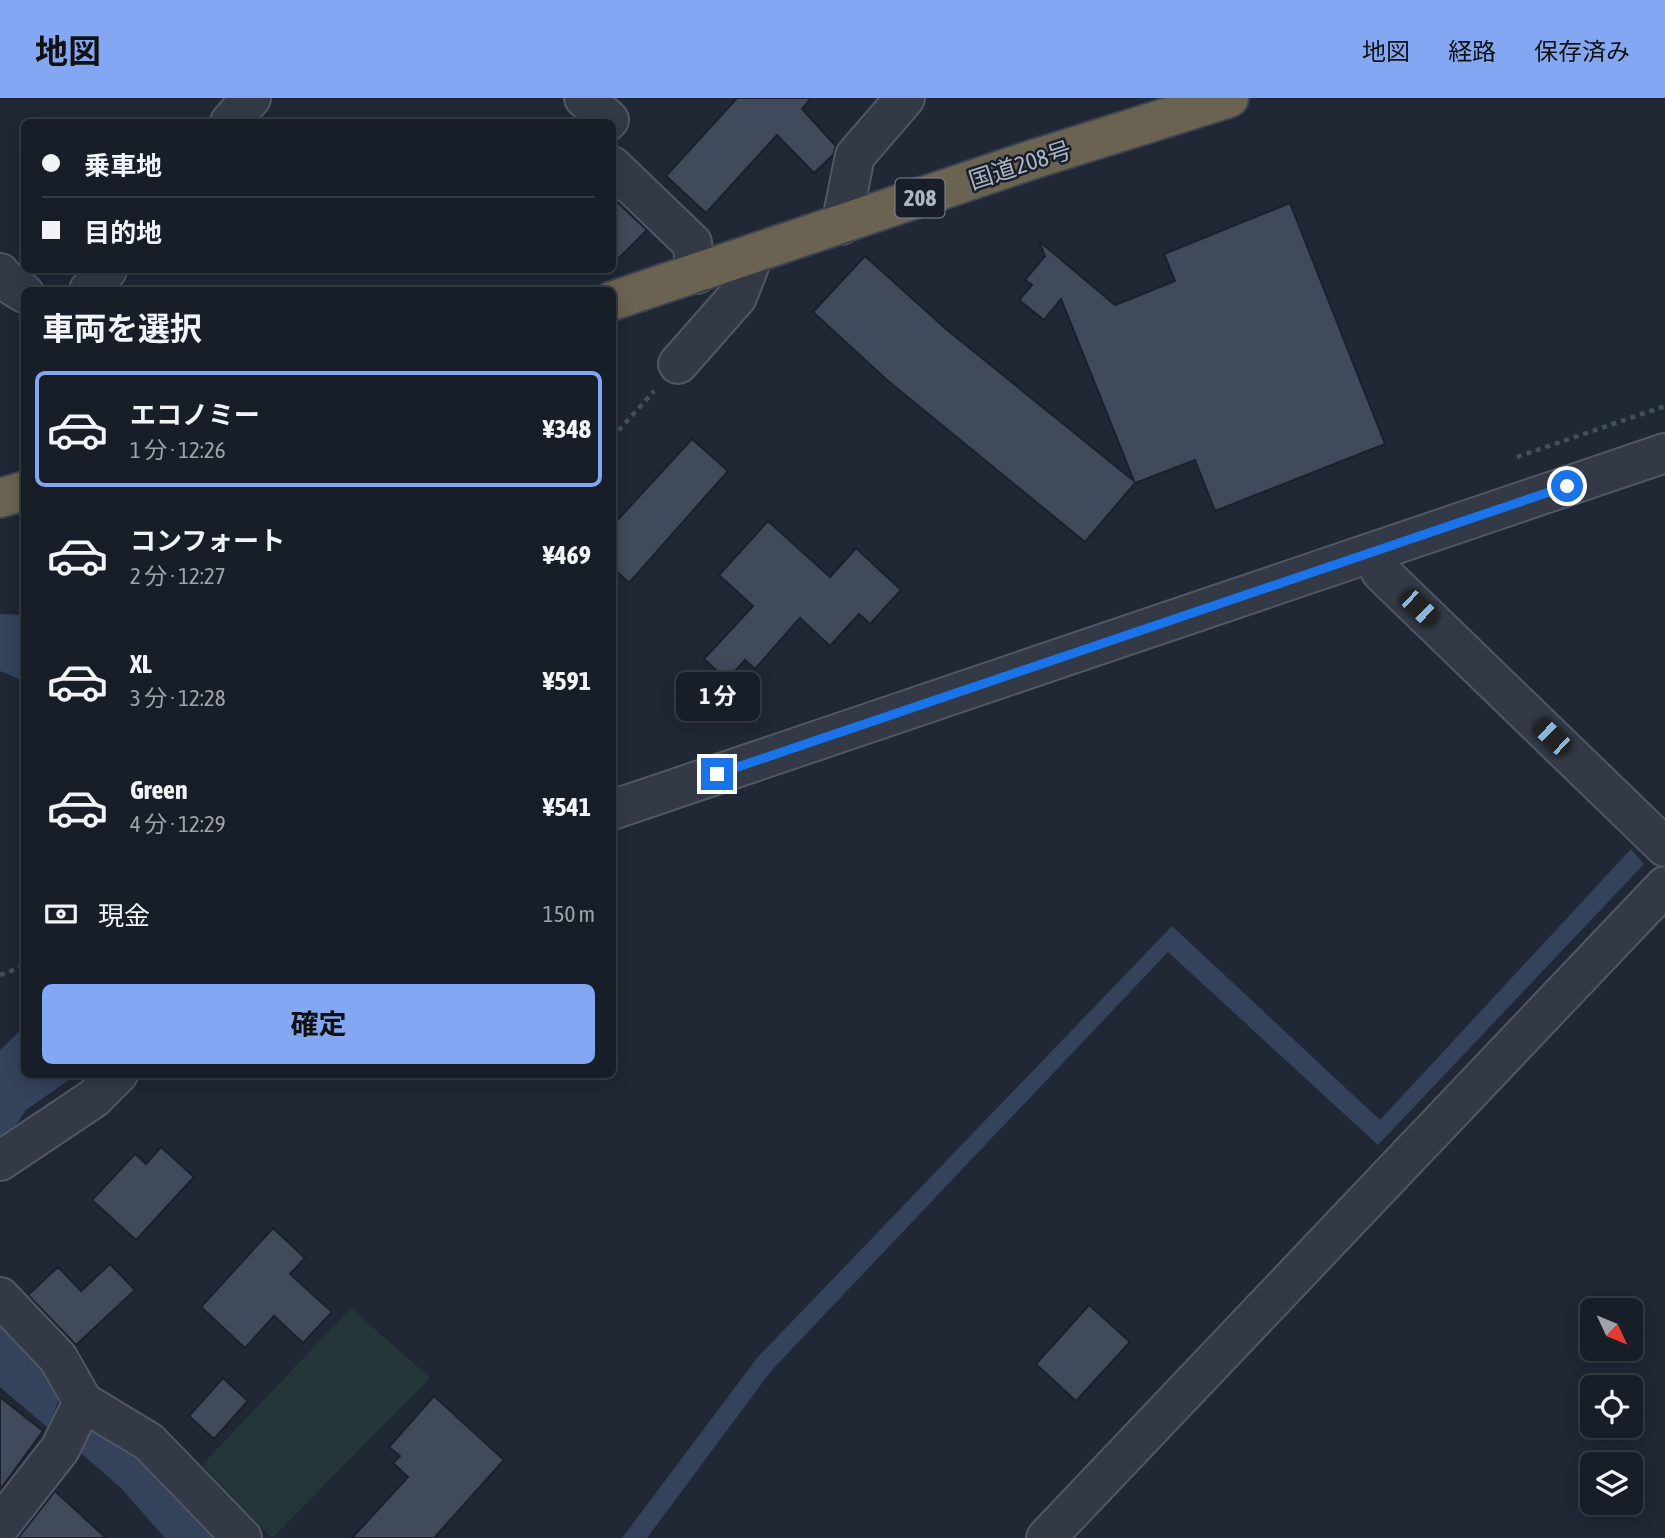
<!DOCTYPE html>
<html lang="ja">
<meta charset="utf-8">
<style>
:root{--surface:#181e28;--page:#252b34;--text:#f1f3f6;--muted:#9fa2a8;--line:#363c45;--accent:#83a7f2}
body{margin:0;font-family:"Asap Condensed","Noto Sans JP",sans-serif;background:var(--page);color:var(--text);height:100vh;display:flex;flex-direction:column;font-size:26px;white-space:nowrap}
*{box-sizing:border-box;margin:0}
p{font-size:23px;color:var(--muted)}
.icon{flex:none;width:38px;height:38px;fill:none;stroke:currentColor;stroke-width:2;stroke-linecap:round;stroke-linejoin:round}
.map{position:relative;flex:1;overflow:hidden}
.side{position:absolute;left:21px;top:189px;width:595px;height:791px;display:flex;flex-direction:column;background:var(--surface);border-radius:10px;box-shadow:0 4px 18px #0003,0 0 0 2px var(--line)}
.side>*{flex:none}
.hud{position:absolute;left:21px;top:21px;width:595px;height:154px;border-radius:10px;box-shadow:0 4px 18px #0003,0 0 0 2px var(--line);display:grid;align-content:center;height:154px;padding:0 21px;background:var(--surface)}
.needle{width:46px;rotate:134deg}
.fabs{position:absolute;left:1580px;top:1200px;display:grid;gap:14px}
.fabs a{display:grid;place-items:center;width:63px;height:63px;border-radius:10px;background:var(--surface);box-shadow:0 4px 18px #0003,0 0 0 2px var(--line);font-size:35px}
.end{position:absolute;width:32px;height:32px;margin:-16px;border:9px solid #1a73e8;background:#fff;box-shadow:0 0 0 4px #fff}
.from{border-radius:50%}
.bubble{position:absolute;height:49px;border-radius:10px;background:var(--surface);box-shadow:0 4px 18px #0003,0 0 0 2px var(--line);font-size:23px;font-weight:700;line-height:49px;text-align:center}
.car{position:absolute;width:21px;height:42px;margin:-21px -10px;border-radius:9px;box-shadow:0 0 5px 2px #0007;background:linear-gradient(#222 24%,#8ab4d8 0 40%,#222 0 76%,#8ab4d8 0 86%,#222 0)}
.hud b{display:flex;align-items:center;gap:24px;height:66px;font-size:26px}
.hud b+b{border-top:2px solid var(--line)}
.hud i{width:18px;height:18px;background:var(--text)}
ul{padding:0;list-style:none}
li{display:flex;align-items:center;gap:21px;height:116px;margin:0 14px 10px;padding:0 7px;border:4px solid transparent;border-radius:10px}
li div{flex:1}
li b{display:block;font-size:26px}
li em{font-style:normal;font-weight:700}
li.current{border-color:var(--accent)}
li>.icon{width:63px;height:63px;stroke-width:1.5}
h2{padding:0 21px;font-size:32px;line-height:84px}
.pay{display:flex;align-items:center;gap:18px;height:77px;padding:0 21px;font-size:26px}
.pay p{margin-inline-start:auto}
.cta{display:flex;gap:14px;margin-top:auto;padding:14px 21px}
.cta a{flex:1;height:80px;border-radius:10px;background:var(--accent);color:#111;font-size:28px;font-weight:700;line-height:80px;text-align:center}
header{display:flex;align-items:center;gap:42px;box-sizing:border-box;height:98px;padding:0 35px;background:var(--accent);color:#111}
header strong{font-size:33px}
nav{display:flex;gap:38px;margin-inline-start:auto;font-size:24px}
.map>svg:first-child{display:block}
.green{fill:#253638}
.water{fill:#34425c}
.building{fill:#414a5a;stroke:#1b212c;stroke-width:2}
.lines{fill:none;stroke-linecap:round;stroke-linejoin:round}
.street-casing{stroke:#515764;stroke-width:42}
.highway-casing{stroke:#3e4450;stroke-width:42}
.path{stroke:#415256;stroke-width:4.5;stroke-dasharray:5 5;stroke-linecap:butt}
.street{stroke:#333a46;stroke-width:38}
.highway{stroke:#6b6351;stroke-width:38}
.route{stroke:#1a73e8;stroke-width:9}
.labels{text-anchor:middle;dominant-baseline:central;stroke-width:5;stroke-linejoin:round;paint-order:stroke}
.shield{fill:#191f2a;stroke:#818795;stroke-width:2}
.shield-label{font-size:23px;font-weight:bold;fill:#adb4c3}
.street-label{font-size:24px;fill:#adb4c3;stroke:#191f2a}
</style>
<header>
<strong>地図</strong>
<nav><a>地図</a><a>経路</a><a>保存済み</a></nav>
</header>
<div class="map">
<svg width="1665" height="1440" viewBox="0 0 1665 1440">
<rect width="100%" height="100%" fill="#202835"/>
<!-- green -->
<polygon class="green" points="351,1210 430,1280 272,1440 202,1367"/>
<!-- water -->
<g class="water">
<polygon points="0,516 24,517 24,583 0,573"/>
<polygon points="1631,751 1644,766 1378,1047 1168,854 771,1273 647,1440 622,1440 757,1260 1172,828 1380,1022"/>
<polygon points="24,929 24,976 76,977 26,1012 0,1051 0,952"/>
<polygon points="0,1218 47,1272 58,1304 48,1330 0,1289"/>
<polygon points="91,1324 152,1369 214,1440 165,1440 121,1390 74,1349"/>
</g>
<!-- building -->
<g class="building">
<polygon points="737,0 811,0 802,11 836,48 833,57 814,75 777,37 706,115 666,78"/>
<polygon points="612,99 647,132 612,167"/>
<polygon points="1290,105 1385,346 1215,413 1195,362 1135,385 1085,444 888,283 813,214 865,158 946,231 1134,383 1061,201 1044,222 1019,202 1032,187 1025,182 1045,158 1039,143 1115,207 1175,183 1164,156"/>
<polygon points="692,341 728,373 629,485 612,469 612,428"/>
<polygon points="768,423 830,479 856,450 901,492 870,526 859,516 830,548 800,520 755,571 745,562 727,582 704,561 753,508 719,477"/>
<polygon points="161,1049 194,1079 136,1142 92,1102 135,1056 146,1066"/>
<polygon points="273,1130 305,1160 290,1176 332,1214 303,1245 274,1218 245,1250 201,1209"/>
<polygon points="110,1166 135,1192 76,1247 28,1197 58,1169 81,1193"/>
<polygon points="1089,1207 1130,1244 1076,1303 1036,1266"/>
<polygon points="223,1280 248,1303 214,1341 189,1318"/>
<polygon points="434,1298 504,1362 434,1440 352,1440 408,1379 393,1365 400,1358 389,1349"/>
<polygon points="0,1299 43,1333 0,1392"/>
<polygon points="55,1393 106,1440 18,1440"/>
</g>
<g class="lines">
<!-- street casing -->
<g class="street-casing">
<g id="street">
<polyline points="584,0 609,22 607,24"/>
<polyline points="230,24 251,0"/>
<polyline points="612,68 692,145 697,176"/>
<polyline points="841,127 855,58 905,0"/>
<polyline points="0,175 8,185 24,195"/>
<polyline points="89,192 107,172"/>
<polyline points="678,266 737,199 753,158"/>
<polyline points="1371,455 1381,474 1665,749"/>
<polyline points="612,712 1665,355"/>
<polyline points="0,1063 94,1000 118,976"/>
<polyline points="0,1199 58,1260 83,1304 149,1344 242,1440"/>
<polyline points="0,1428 60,1351 83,1304"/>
<polyline points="1046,1440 1665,788"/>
</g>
</g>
<!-- highway casing -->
<g class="highway-casing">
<g id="highway">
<polyline points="612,203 1031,62 1229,0"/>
<polyline points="0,400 24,393"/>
</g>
</g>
<!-- path -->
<g class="path">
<polyline points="612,340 654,293"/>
<polyline points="1517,359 1665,308"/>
<polyline points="0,877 24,868"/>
</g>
<!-- street -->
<use href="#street" class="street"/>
<!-- highway -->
<use href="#highway" class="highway"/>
</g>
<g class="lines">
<!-- route -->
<polyline class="route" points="717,676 1567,388"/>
</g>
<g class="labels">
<!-- shield labels -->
<rect class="shield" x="895.5" y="80.5" width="49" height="39" rx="5"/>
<g class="shield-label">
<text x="920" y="100">208</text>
</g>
<!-- street labels -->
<g class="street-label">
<text transform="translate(1020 67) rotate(-18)">国道208号</text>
</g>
</g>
</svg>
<div class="fabs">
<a><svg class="needle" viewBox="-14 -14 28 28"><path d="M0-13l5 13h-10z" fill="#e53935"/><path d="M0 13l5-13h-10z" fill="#9fa2a8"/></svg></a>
<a><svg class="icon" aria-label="locate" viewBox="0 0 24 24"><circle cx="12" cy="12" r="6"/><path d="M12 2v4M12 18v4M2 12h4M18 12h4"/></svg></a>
<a><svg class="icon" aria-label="layers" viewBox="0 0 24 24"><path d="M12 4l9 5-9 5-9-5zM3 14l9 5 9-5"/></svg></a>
</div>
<i class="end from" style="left:1567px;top:388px"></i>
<i class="end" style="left:717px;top:676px"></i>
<div class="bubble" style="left:676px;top:574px;width:84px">1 分</div>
<i class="car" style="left:1419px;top:510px;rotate:134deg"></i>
<i class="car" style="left:1552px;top:639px;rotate:314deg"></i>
<div class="hud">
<b><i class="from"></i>乗車地</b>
<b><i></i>目的地</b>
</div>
<section class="side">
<h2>車両を選択</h2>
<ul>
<li class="current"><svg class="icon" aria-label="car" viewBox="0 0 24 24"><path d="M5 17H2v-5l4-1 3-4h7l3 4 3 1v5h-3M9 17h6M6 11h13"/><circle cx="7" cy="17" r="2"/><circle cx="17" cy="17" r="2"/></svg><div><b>エコノミー</b><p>1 分 · 12:26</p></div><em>¥348</em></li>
<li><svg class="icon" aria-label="car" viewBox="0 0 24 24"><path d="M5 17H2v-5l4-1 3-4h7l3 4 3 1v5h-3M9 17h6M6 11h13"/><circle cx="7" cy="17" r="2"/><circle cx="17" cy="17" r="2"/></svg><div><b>コンフォート</b><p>2 分 · 12:27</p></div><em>¥469</em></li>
<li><svg class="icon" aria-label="car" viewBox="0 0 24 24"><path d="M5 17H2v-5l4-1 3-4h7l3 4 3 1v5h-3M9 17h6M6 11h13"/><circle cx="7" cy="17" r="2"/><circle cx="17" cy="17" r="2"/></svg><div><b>XL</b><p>3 分 · 12:28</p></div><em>¥591</em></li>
<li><svg class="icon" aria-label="car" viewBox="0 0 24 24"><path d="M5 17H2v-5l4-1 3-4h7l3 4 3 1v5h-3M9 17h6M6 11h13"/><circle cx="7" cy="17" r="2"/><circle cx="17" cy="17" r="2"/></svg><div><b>Green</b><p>4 分 · 12:29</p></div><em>¥541</em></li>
</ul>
<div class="pay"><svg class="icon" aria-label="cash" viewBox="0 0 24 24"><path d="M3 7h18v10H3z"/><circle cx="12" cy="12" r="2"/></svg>現金<p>150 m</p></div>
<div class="cta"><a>確定</a></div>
</section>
</div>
